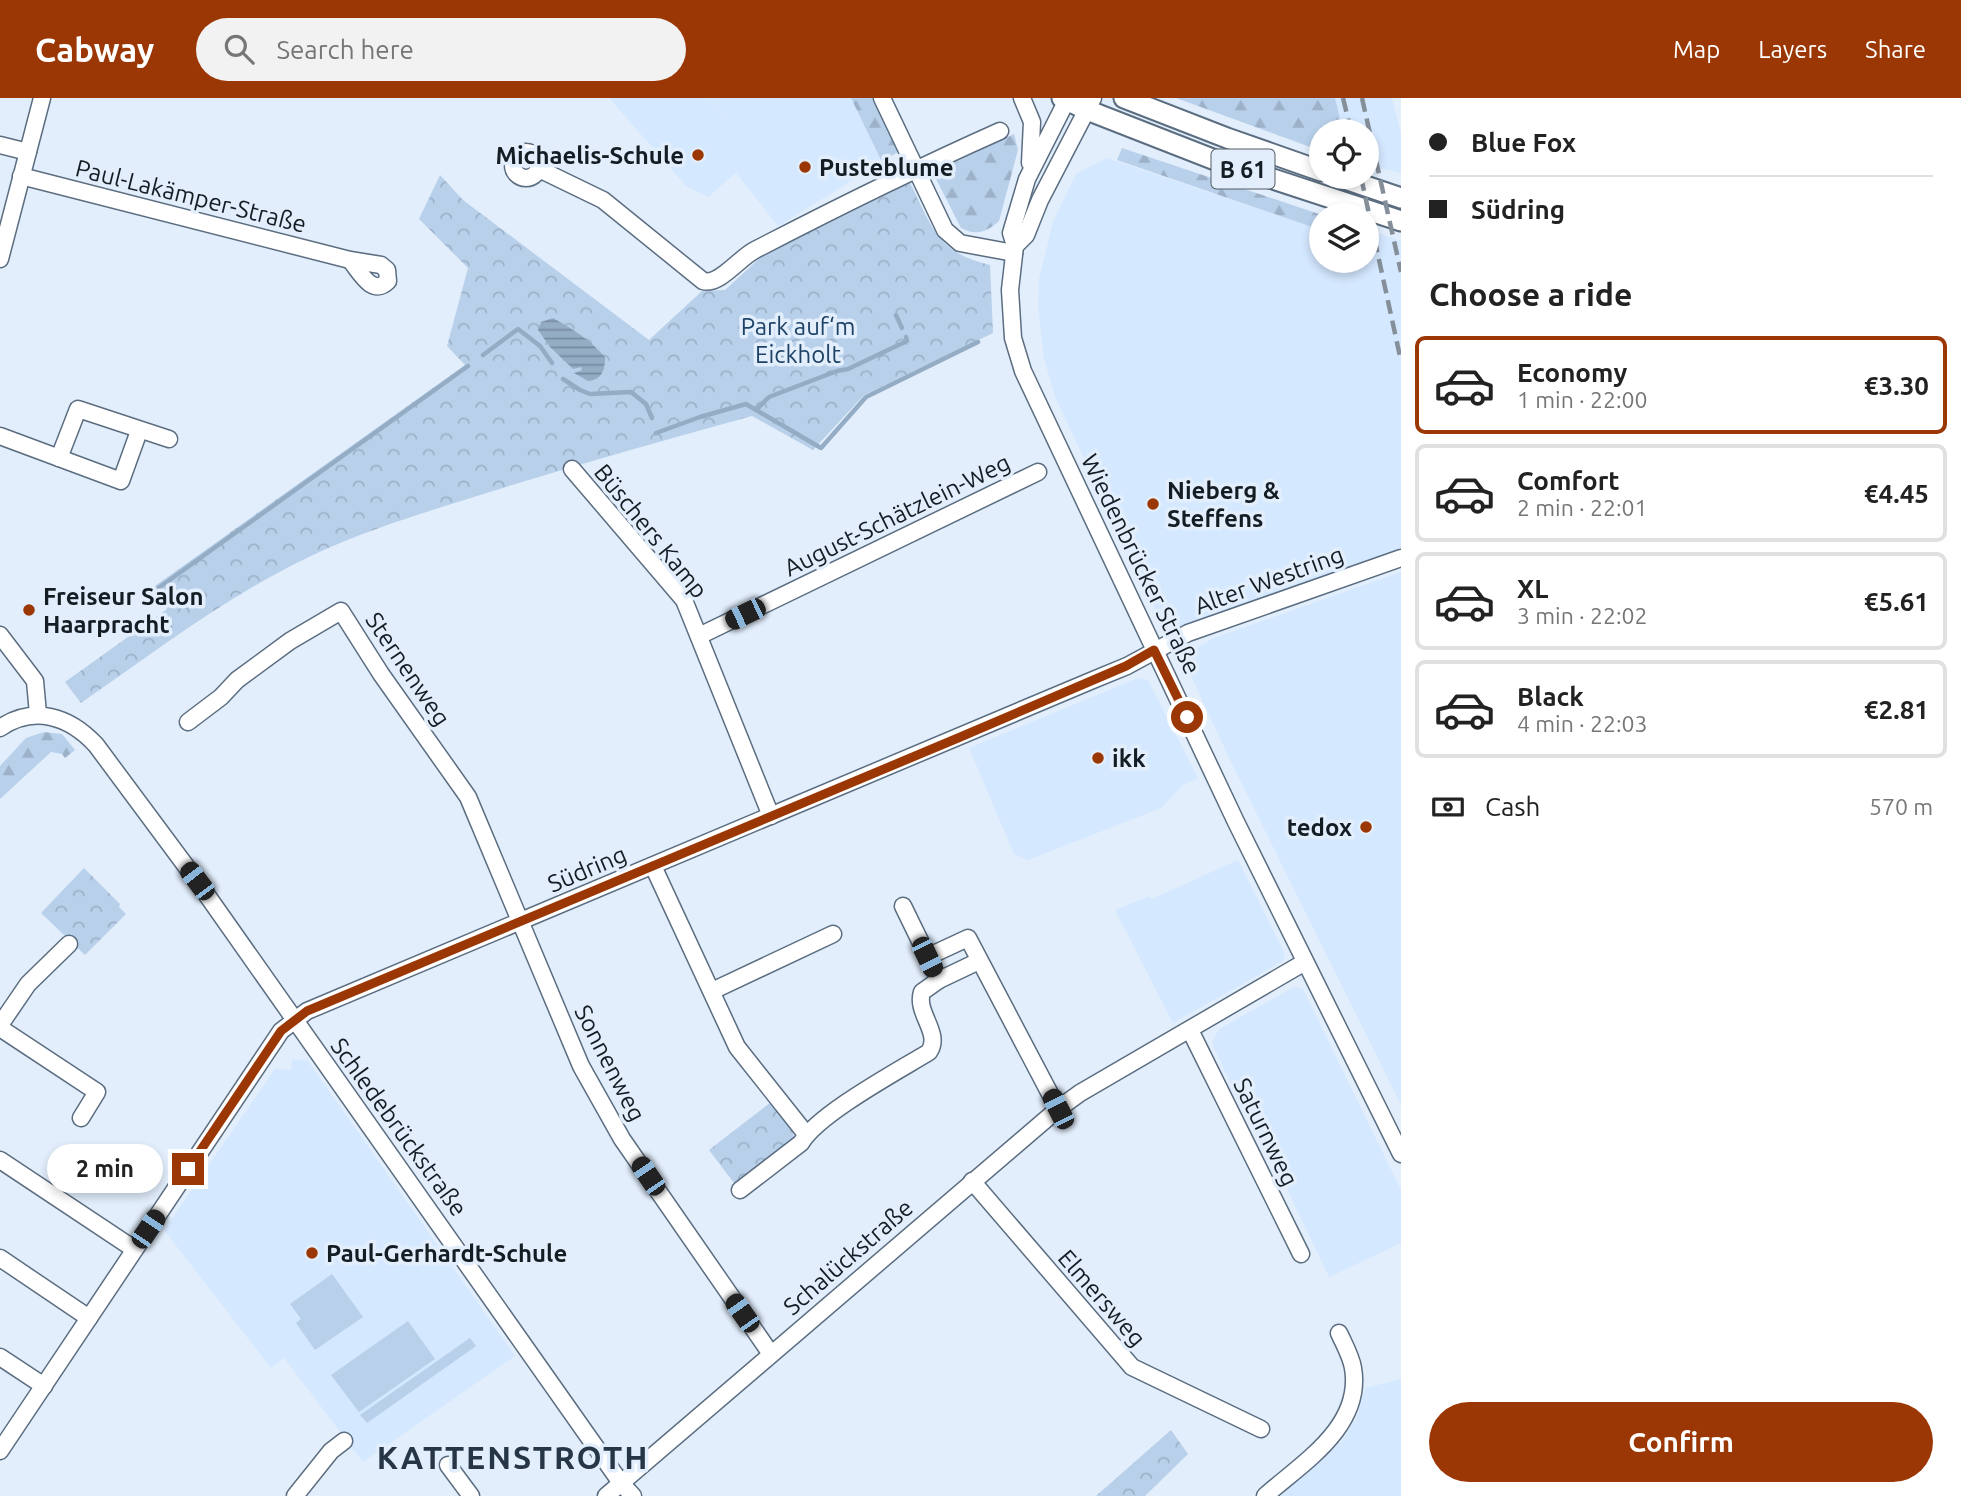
<!DOCTYPE html>
<meta charset="utf-8">
<style>
:root{--surface:#fff;--page:#f2f2f2;--text:#222;--muted:#767676;--line:#e0e0e0;--accent:#9b3704}
body{margin:0;font-family:Ubuntu,sans-serif;background:var(--page);color:var(--text);height:100vh;display:flex;flex-direction:column;font-size:26px;white-space:nowrap}
*{box-sizing:border-box;margin:0}
p{font-size:23px;color:var(--muted)}
.icon{flex:none;width:38px;height:38px;fill:none;stroke:currentColor;stroke-width:2;stroke-linecap:round;stroke-linejoin:round}
.map{position:relative;flex:1;overflow:hidden}
.panel{display:flex;flex-direction:column;background:var(--surface);width:560px}
.panel>*{flex:none}
.guide{display:grid;align-content:center;height:154px;padding:0 28px;background:var(--surface)}
.controls{position:absolute;left:1309px;top:21px;display:grid;gap:14px}
.controls a{display:grid;place-items:center;width:70px;height:70px;border-radius:50%;background:var(--surface);box-shadow:0 4px 10px #0003;font-size:35px}
.end{position:absolute;width:32px;height:32px;margin:-16px;border:9px solid #9b3704;background:#fff;box-shadow:0 0 0 4px #fff}
.from{border-radius:50%}
.bubble{position:absolute;height:49px;border-radius:24px;background:var(--surface);box-shadow:0 4px 10px #0003;font-size:23px;font-weight:600;line-height:49px;text-align:center}
.car{position:absolute;width:21px;height:42px;margin:-21px -10px;border-radius:9px;box-shadow:0 0 5px 2px #0007;background:linear-gradient(#222 24%,#8ab4d8 0 40%,#222 0 76%,#8ab4d8 0 86%,#222 0)}
.guide b{display:flex;align-items:center;gap:24px;height:66px;font-size:26px}
.guide b+b{border-top:2px solid var(--line)}
.guide i{width:18px;height:18px;background:var(--text)}
ul{padding:0;list-style:none}
li{display:flex;align-items:center;gap:21px;height:98px;margin:0 14px 10px;padding:0 14px;border:4px solid var(--line);border-radius:10px}
li div{flex:1}
li b{display:block;font-size:26px}
li em{font-style:normal;font-weight:600}
li.current{border-color:var(--accent)}
li>.icon{width:63px;height:63px;stroke-width:1.5}
h2{padding:0 28px;font-size:32px;line-height:84px}
.pay{display:flex;align-items:center;gap:18px;height:77px;padding:0 28px;font-size:26px}
.pay p{margin-inline-start:auto}
.cta{display:flex;gap:14px;margin-top:auto;padding:14px 28px}
.cta a{flex:1;height:80px;border-radius:42px;background:var(--accent);color:#fff;font-size:28px;font-weight:600;line-height:80px;text-align:center}
header{display:flex;align-items:center;gap:42px;box-sizing:border-box;height:98px;padding:0 35px;background:var(--accent);color:#fff}
header strong{font-size:33px}
nav{display:flex;gap:38px;margin-inline-start:auto;font-size:24px}
.search{width:490px;height:63px;background:var(--page);display:flex;align-items:center;gap:18px;box-sizing:border-box;padding:0 24px;border-radius:38px;color:var(--muted);font-size:26px}
main{display:flex;flex:1;min-height:0}
.map>svg:first-child{display:block}
.built{fill:#d4e8ff}
.forest{fill:url(#forest-firs)}
.park{fill:url(#park-crowns)}
.garden{fill:#b8d0ea}
.water{fill:url(#water-rules)}
.lines{fill:none;stroke-linecap:round;stroke-linejoin:round}
.stream{stroke:#95acc5;stroke-width:4.5}
.minor-casing{stroke:#5b6d80;stroke-width:19}
.major-casing{stroke:#5b6d80;stroke-width:23}
.minor{stroke:#fff;stroke-width:16}
.major{stroke:#fff;stroke-width:19}
.rail{stroke:#858f9a;stroke-width:4.5;stroke-dasharray:14 7;stroke-linecap:butt}
.route{stroke:#9b3704;stroke-width:9}
.poi-dot{fill:#9b3704;stroke:#e2eefc;stroke-width:2.5}
.labels{text-anchor:middle;dominant-baseline:central;stroke-width:7;stroke-linejoin:round;paint-order:stroke}
.shield{fill:#e2eefc;stroke:#525c65;stroke-width:2}
.shield-label{font-size:23px;font-weight:bold;fill:#151d24}
.poi-label{font-size:24px;font-weight:bold;fill:#151d24;stroke:#e2eefc;text-anchor:start}
.street-label{font-size:24px;fill:#151d24;stroke:#e2eefc}
.park-label{font-size:24px;fill:#1e4266;stroke:#e2eefc}
.district-label{font-size:32px;font-weight:bold;letter-spacing:2px;fill:#263647;stroke:#e2eefc}
</style>
<header>
<strong>Cabway</strong>
<div class="search"><svg class="icon" aria-label="search" viewBox="0 0 24 24"><circle cx="10" cy="10" r="6"/><path d="M15 15l6 6"/></svg>Search here</div>
<nav><a>Map</a><a>Layers</a><a>Share</a></nav>
</header>
<main>
<div class="map">
<svg width="1401" height="1398" viewBox="0 0 1401 1398">
<defs>
<pattern id="forest-firs" width="22" height="20" patternUnits="userSpaceOnUse" patternTransform="scale(1.75)"><rect width="22" height="20" fill="#b8d0ea"/><path d="M5 1l3.5 6h-7zM16 11l3.5 6h-7z" fill="#9db2c9"/></pattern>
<pattern id="park-crowns" width="20" height="18" patternUnits="userSpaceOnUse" patternTransform="scale(1.75)"><rect width="20" height="18" fill="#b8d0ea"/><path d="M2 6a3 3 0 1 1 6 0M12 15a3 3 0 1 1 6 0" fill="none" stroke="#9db2c9"/></pattern>
<pattern id="water-rules" width="6" height="5" patternUnits="userSpaceOnUse" patternTransform="scale(1.75)"><rect width="6" height="5" fill="#95acc5"/><path d="M0 2.5h6" fill="none" stroke="#788ba0"/></pattern>
</defs>
<rect width="100%" height="100%" fill="#e2eefc"/>
<!-- built -->
<g class="built">
<polygon points="609,0 709,0 730,27 710,0 851,0 882,64 778,128 736,75 708,99 686,88"/>
<polygon points="1335,0 1392,0 1401,36 1401,75 1367,67 1367,33 1343,33"/>
<polygon points="1107,60 1321,132 1321,163 1367,163 1367,131 1401,143 1401,450 1171,531 1163,527 1056,301 1044,261 1038,207 1039,181 1053,124 1076,76"/>
<polygon points="1401,474 1401,1007 1231,664 1184,563 1187,555 1214,540"/>
<polygon points="1138,580 1148,582 1198,680 1183,687 1161,710 1028,762 1014,756 969,650"/>
<polygon points="1238,762 1285,856 1283,863 1173,925 1115,812 1150,798 1152,801"/>
<polygon points="1294,889 1303,891 1401,1092 1401,1145 1329,1179 1246,1005 1237,1000 1212,945 1219,931"/>
<polygon points="292,961 308,963 515,1258 363,1364 284,1260 271,1270 164,1132 275,971 291,972"/>
<polygon points="1401,1281 1401,1398 1281,1398 1342,1343 1357,1319 1365,1290"/>
</g>
<!-- forest -->
<g class="forest">
<polygon points="851,0 872,0 898,54 882,64"/>
<polygon points="1176,0 1335,0 1343,33 1321,33 1321,53"/>
<path d="M 1014,36 L 1018,52 L 999,123 C 987,134 976,138 961,130 L 933,75 Z"/>
<polygon points="1122,50 1322,117 1321,132 1117,62"/>
<polygon points="44,634 62,636 75,652 65,660 62,656 51,654 0,701 0,668 26,640"/>
</g>
<!-- park -->
<g class="park">
<path d="M 440,77 L 463,102 L 649,242 L 702,193 L 725,192 L 762,158 L 910,85 C 933,130 936,154 990,167 L 993,235 L 864,297 L 813,352 L 752,318 C 665,342 579,366 493,393 C 432,412 371,430 313,457 C 230,496 156,553 81,605 L 65,584 L 167,511 L 152,490 L 465,267 L 447,248 L 468,170 L 419,121 Z"/>
<polygon points="84,770 120,806 119,809 126,816 85,857 41,815"/>
<path d="M 771,1004 C 780,1015 797,1029 793,1044 L 737,1089 L 709,1052 Z"/>
<polygon points="1171,1332 1188,1356 1145,1398 1096,1398"/>
</g>
<!-- garden -->
<g class="garden">
<polygon points="332,1176 363,1219 315,1252 296,1225 301,1221 290,1206"/>
<polygon points="408,1223 435,1261 359,1314 331,1277"/>
<polygon points="470,1240 476,1248 367,1325 360,1317"/>
</g>
<!-- water -->
<path class="water" d="M 553,220 C 573,231 590,242 605,259 C 605,272 602,282 588,283 L 574,275 L 582,272 L 581,269 L 573,271 L 550,249 L 538,232 L 541,224 Z"/>
<g class="lines">
<!-- stream -->
<g class="stream">
<polyline points="896,217 902,230"/>
<polyline points="483,257 518,231 540,248 552,265"/>
<polyline points="563,281 580,292 590,296 631,294 646,306 652,320"/>
<polyline points="756,312 769,299 837,273 848,271 907,243 906,239"/>
<polyline points="656,335 700,319 746,306 821,350 866,299 978,244"/>
<polyline points="157,491 468,268"/>
</g>
<!-- minor casing -->
<g class="minor-casing">
<g id="minor">
<polyline points="882,0 945,132 960,145 1014,155"/>
<polyline points="1022,0 1032,24 1030,65"/>
<polyline points="1068,0 1027,81 1011,135 1015,148 1010,192 1013,240 1023,273 1236,724 1401,1056"/>
<polyline points="0,47 28,54"/>
<circle cx="526" cy="67" r="13"/>
<path d="M 539,71 L 603,102 L 703,183 C 719,188 739,160 755,152 C 836,110 917,70 1000,33"/>
<path d="M 21,78 L 350,162 L 381,167 L 387,172 L 388,183 C 372,199 360,174 350,162"/>
<polyline points="1015,148 1026,137 1040,102 1093,0"/>
<polyline points="0,161 42,0"/>
<polyline points="0,338 121,383 139,333"/>
<polyline points="59,360 78,311 169,341"/>
<polyline points="572,371 684,502 771,718"/>
<polyline points="0,537 35,583 38,616"/>
<polyline points="699,538 1038,374"/>
<polyline points="188,624 221,599 237,582 290,543 341,513 381,576 468,699 581,968 622,1041 771,1256"/>
<path d="M 0,630 C 34,607 69,618 96,647 L 197,783 L 621,1385 L 633,1398"/>
<polyline points="653,768 737,949 806,1036"/>
<polyline points="903,808 939,882"/>
<polyline points="927,859 968,840 1058,1011"/>
<polyline points="712,893 833,836"/>
<polyline points="0,927 28,886 69,846"/>
<polyline points="0,930 97,994 81,1020"/>
<polyline points="1190,932 1301,1156"/>
<polyline points="0,1062 134,1151"/>
<polyline points="972,1083 1132,1269 1261,1331"/>
<path d="M 740,1092 L 801,1045 C 818,1016 898,973 929,954 C 942,935 915,915 922,894 L 939,882 L 979,863"/>
<polyline points="0,1160 89,1220"/>
<polyline points="0,1259 44,1288"/>
<polyline points="0,1353 281,933 307,913 1093,582 1127,568 1188,535 1401,460"/>
<polyline points="448,1367 471,1398"/>
<polyline points="295,1398 331,1353 344,1343"/>
<polyline points="606,1398 1058,1011 1080,995 1305,864"/>
<path d="M 1265,1398 C 1302,1365 1363,1329 1353,1270 C 1351,1258 1344,1246 1339,1235"/>
</g>
</g>
<!-- major casing -->
<g class="major-casing">
<g id="major">
<polyline points="1062,0 1087,12 1215,62 1401,123"/>
<polyline points="1124,0 1227,40 1321,73"/>
<polyline points="1339,79 1401,100"/>
</g>
</g>
<!-- minor -->
<use href="#minor" class="minor"/>
<!-- major -->
<use href="#major" class="major"/>
<!-- rail -->
<g class="rail">
<polyline points="1343,0 1351,33"/>
<polyline points="1362,0 1401,174"/>
<polyline points="1361,79 1401,263"/>
</g>
</g>
<g class="lines">
<!-- route -->
<polyline class="route" points="188,1071 281,933 307,913 958,640 1126,568 1154,552 1187,619"/>
</g>
<!-- markers -->
<g class="poi-dot">
<circle cx="698" cy="57" r="7"/>
<circle cx="805" cy="69" r="7"/>
<circle cx="1153" cy="406" r="7"/>
<circle cx="29" cy="512" r="7"/>
<circle cx="1098" cy="660" r="7"/>
<circle cx="1366" cy="729" r="7"/>
<circle cx="312" cy="1155" r="7"/>
</g>
<g class="labels">
<!-- shield labels -->
<rect class="shield" x="1211.5" y="51.5" width="63" height="39" rx="5"/>
<g class="shield-label">
<text x="1243" y="71">B 61</text>
</g>
<!-- poi labels -->
<g class="poi-label">
<text x="684" y="57" text-anchor="end">Michaelis-Schule</text>
<text x="819" y="69">Pusteblume</text>
<text x="1167" y="392">Nieberg &amp;<tspan x="1167" dy="28">Steffens</tspan></text>
<text x="43" y="498">Freiseur Salon<tspan x="43" dy="28">Haarpracht</tspan></text>
<text x="1112" y="660">ikk</text>
<text x="1352" y="729" text-anchor="end">tedox</text>
<text x="326" y="1155">Paul-Gerhardt-Schule</text>
</g>
<!-- street labels -->
<g class="street-label">
<text transform="translate(191 98) rotate(14)">Paul-Lakämper-Straße</text>
<text transform="translate(897 417) rotate(-26)">August-Schätzlein-Weg</text>
<text transform="translate(651 433) rotate(51)">Büschers Kamp</text>
<text transform="translate(1141 466) rotate(64)">Wiedenbrücker Straße</text>
<text transform="translate(1269 482) rotate(-20)">Alter Westring</text>
<text transform="translate(408 571) rotate(56)">Sternenweg</text>
<text transform="translate(587 771) rotate(-23)">Südring</text>
<text transform="translate(610 965) rotate(63)">Sonnenweg</text>
<text transform="translate(399 1029) rotate(54)">Schledebrückstraße</text>
<text transform="translate(1266 1034) rotate(64)">Saturnweg</text>
<text transform="translate(848 1159) rotate(-41)">Schalückstraße</text>
<text transform="translate(1102 1200) rotate(49)">Elmersweg</text>
</g>
<!-- park labels -->
<g class="park-label">
<text x="798" y="228">Park auf‘m<tspan x="798" dy="28">Eickholt</tspan></text>
</g>
<!-- district labels -->
<g class="district-label">
<text x="513" y="1359">KATTENSTROTH</text>
</g>
</g>
</svg>
<div class="controls">
<a><svg class="icon" aria-label="locate" viewBox="0 0 24 24"><circle cx="12" cy="12" r="6"/><path d="M12 2v4M12 18v4M2 12h4M18 12h4"/></svg></a>
<a><svg class="icon" aria-label="layers" viewBox="0 0 24 24"><path d="M12 4l9 5-9 5-9-5zM3 14l9 5 9-5"/></svg></a>
</div>
<i class="end from" style="left:1187px;top:619px"></i>
<i class="end" style="left:188px;top:1071px"></i>
<div class="bubble" style="left:47px;top:1046px;width:116px">2 min</div>
<i class="car" style="left:745px;top:516px;rotate:244deg"></i>
<i class="car" style="left:197px;top:783px;rotate:323deg"></i>
<i class="car" style="left:927px;top:859px;rotate:154deg"></i>
<i class="car" style="left:1058px;top:1011px;rotate:333deg"></i>
<i class="car" style="left:648px;top:1078px;rotate:326deg"></i>
<i class="car" style="left:148px;top:1131px;rotate:34deg"></i>
<i class="car" style="left:742px;top:1215px;rotate:325deg"></i>
</div>
<section class="panel">
<div class="guide">
<b><i class="from"></i>Blue Fox</b>
<b><i></i>Südring</b>
</div>
<h2>Choose a ride</h2>
<ul>
<li class="current"><svg class="icon" aria-label="car" viewBox="0 0 24 24"><path d="M5 17H2v-5l4-1 3-4h7l3 4 3 1v5h-3M9 17h6M6 11h13"/><circle cx="7" cy="17" r="2"/><circle cx="17" cy="17" r="2"/></svg><div><b>Economy</b><p>1 min · 22:00</p></div><em>€3.30</em></li>
<li><svg class="icon" aria-label="car" viewBox="0 0 24 24"><path d="M5 17H2v-5l4-1 3-4h7l3 4 3 1v5h-3M9 17h6M6 11h13"/><circle cx="7" cy="17" r="2"/><circle cx="17" cy="17" r="2"/></svg><div><b>Comfort</b><p>2 min · 22:01</p></div><em>€4.45</em></li>
<li><svg class="icon" aria-label="car" viewBox="0 0 24 24"><path d="M5 17H2v-5l4-1 3-4h7l3 4 3 1v5h-3M9 17h6M6 11h13"/><circle cx="7" cy="17" r="2"/><circle cx="17" cy="17" r="2"/></svg><div><b>XL</b><p>3 min · 22:02</p></div><em>€5.61</em></li>
<li><svg class="icon" aria-label="car" viewBox="0 0 24 24"><path d="M5 17H2v-5l4-1 3-4h7l3 4 3 1v5h-3M9 17h6M6 11h13"/><circle cx="7" cy="17" r="2"/><circle cx="17" cy="17" r="2"/></svg><div><b>Black</b><p>4 min · 22:03</p></div><em>€2.81</em></li>
</ul>
<div class="pay"><svg class="icon" aria-label="cash" viewBox="0 0 24 24"><path d="M3 7h18v10H3z"/><circle cx="12" cy="12" r="2"/></svg>Cash<p>570 m</p></div>
<div class="cta"><a>Confirm</a></div>
</section>
</main>
